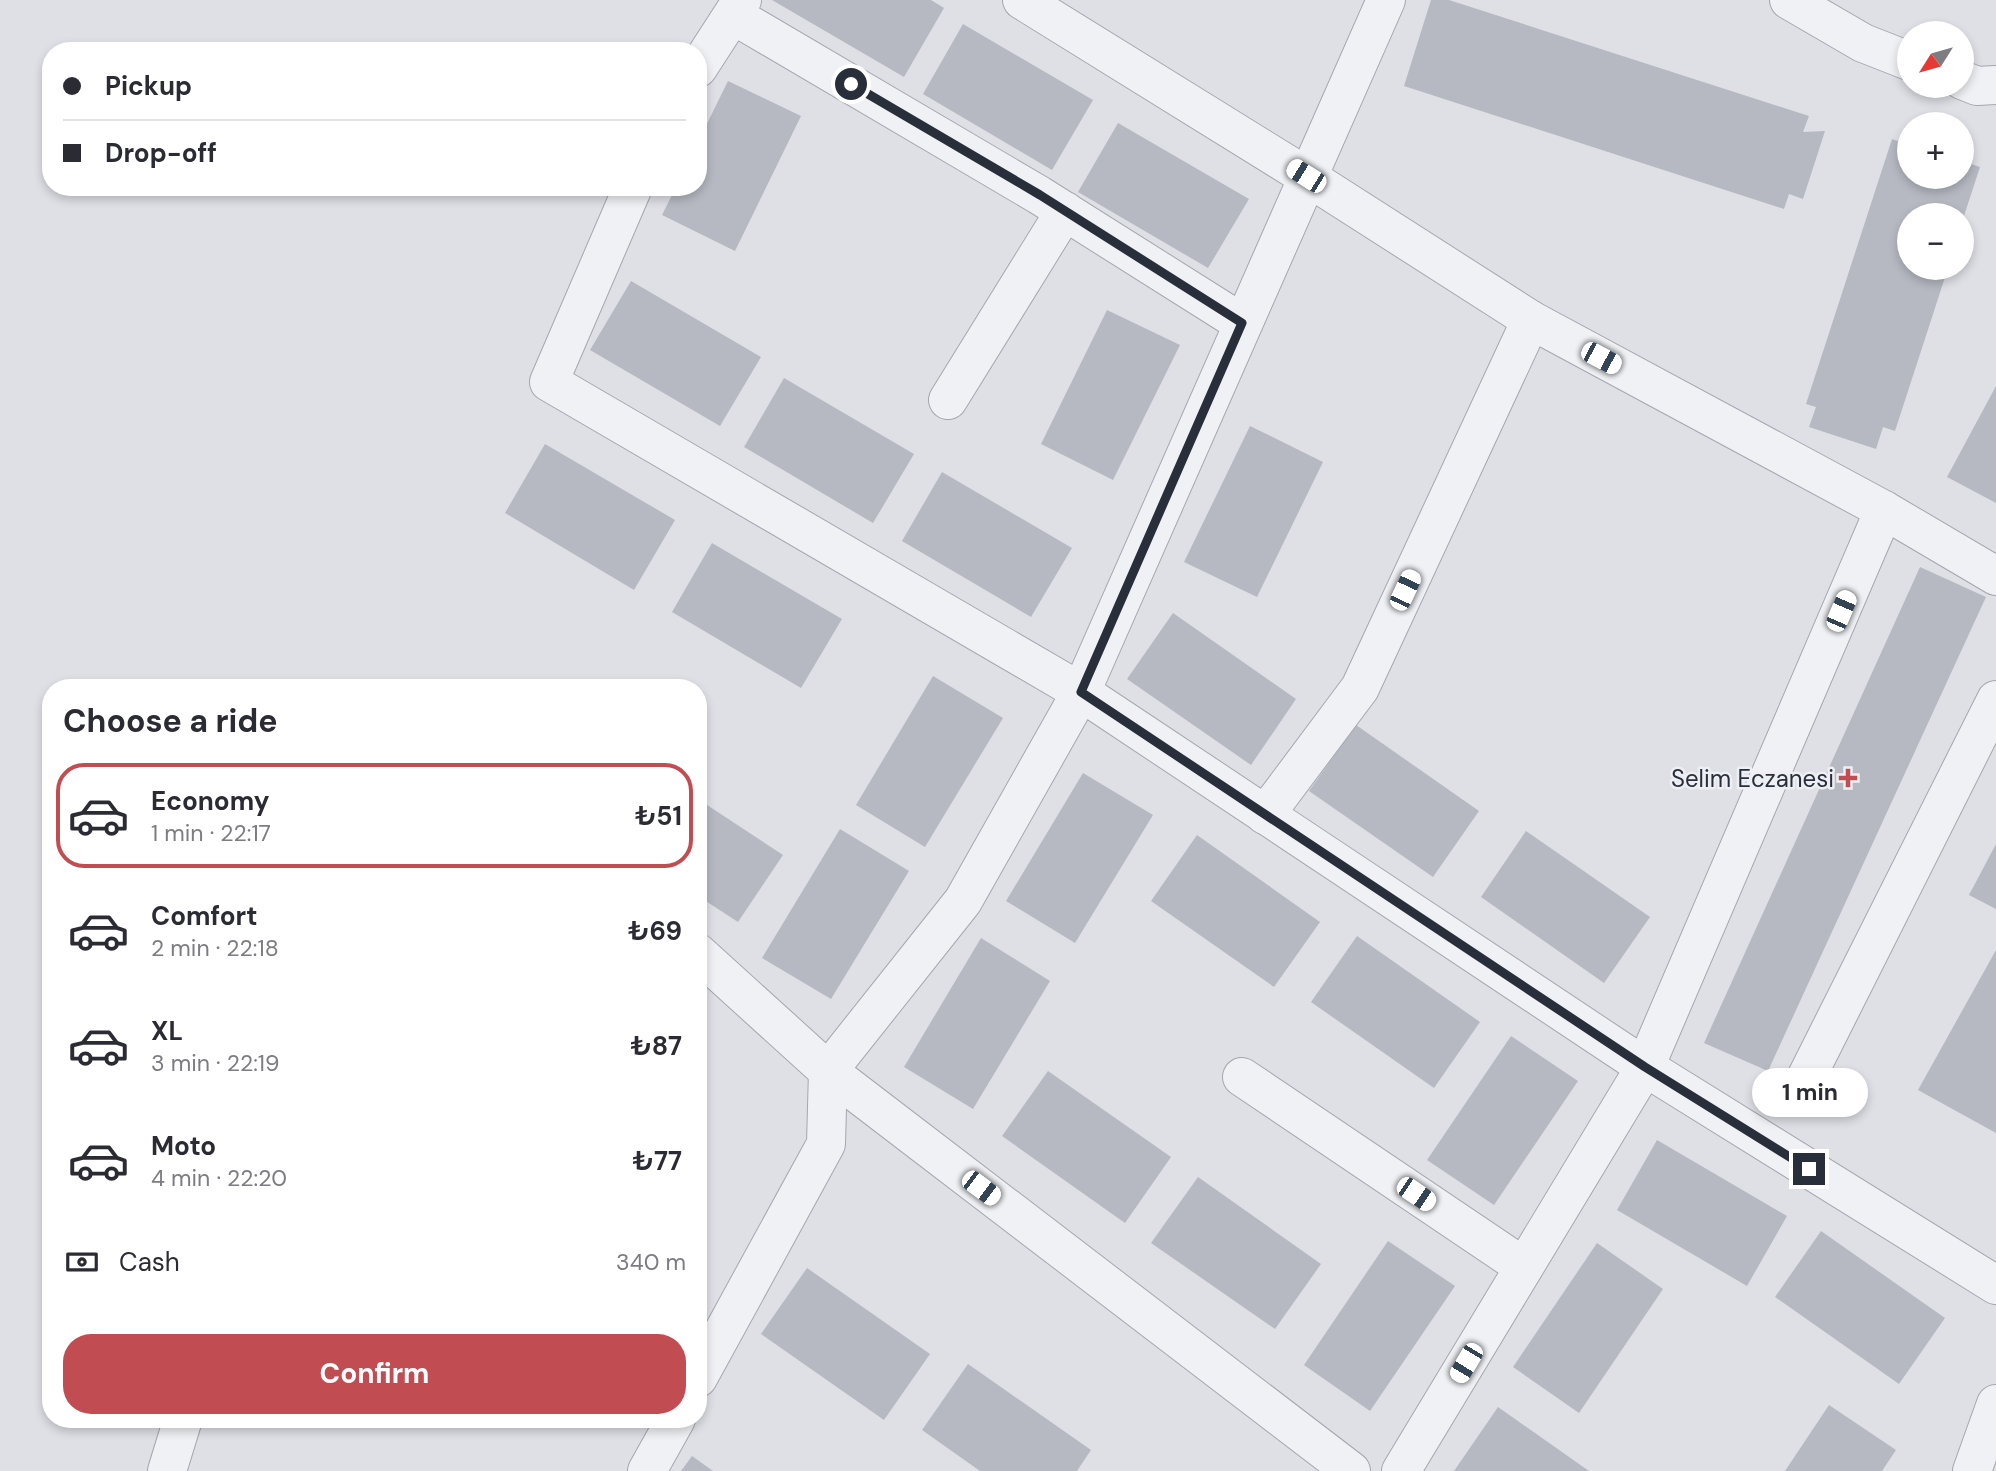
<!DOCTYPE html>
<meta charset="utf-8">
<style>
:root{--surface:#fff;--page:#f2f2f3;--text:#2b2b33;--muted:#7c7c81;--line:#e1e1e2;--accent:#c14d53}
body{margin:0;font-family:"DM Sans",sans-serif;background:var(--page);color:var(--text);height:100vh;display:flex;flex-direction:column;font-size:26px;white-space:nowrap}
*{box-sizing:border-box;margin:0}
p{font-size:23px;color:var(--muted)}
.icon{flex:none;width:38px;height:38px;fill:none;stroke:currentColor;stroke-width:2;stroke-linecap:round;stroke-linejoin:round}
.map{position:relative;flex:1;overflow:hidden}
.panel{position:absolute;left:42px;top:679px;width:665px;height:749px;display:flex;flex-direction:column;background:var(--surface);border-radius:28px;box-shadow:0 4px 10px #0003}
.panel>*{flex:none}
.banner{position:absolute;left:42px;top:42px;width:665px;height:154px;border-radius:28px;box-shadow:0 4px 10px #0003;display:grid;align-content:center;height:154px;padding:0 21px;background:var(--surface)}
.needle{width:46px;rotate:233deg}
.buttons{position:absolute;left:1897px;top:21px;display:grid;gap:14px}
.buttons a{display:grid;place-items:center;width:77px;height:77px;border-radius:50%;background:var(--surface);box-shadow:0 4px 10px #0003;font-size:35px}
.end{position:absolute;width:32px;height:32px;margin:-16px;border:9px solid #292e3b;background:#fff;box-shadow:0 0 0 4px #fff}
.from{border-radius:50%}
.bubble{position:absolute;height:49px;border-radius:24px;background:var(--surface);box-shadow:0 4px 10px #0003;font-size:23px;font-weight:700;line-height:49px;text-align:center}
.car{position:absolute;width:21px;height:42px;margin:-21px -10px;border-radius:9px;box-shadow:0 0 5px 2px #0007;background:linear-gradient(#fff 24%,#345 0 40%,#fff 0 76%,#345 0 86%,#fff 0)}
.banner b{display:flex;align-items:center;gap:24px;height:66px;font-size:26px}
.banner b+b{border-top:2px solid var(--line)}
.banner i{width:18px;height:18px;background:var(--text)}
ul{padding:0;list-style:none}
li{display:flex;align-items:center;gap:21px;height:105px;margin:0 14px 10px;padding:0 7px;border:4px solid transparent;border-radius:28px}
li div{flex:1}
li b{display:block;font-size:26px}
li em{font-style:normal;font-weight:700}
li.on{border-color:var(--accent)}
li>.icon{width:63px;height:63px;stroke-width:1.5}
h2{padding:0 21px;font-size:32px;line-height:84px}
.pay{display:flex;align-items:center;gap:18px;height:77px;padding:0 21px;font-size:26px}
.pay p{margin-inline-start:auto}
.button{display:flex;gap:14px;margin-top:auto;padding:14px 21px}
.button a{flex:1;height:80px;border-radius:28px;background:var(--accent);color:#fff;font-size:28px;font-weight:700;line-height:80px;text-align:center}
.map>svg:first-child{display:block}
.building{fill:#b6b9c2}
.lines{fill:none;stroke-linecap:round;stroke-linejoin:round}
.minor-casing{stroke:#a4a7af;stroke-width:40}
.minor{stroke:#f0f1f5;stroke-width:38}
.route{stroke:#292e3b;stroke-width:9}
.poi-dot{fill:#c14d53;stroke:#edeff4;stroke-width:2.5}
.labels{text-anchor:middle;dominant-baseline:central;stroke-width:5;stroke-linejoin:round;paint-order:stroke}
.poi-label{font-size:24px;fill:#292e3b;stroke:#edeff4;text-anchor:end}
</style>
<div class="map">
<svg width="1996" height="1471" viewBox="0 0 1996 1471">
<rect width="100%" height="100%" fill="#dee0e6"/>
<!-- building -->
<g class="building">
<polygon points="772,0 931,0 944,8 904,77"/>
<polygon points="1431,0 1449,0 1809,116 1803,132 1825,131 1803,199 1789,194 1784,209 1404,86"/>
<polygon points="963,24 1093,100 1052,170 923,94"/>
<polygon points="728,81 801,116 735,251 662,215 676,187 698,187 698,142"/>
<polygon points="1118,123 1249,199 1208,268 1078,192"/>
<polygon points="1892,139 1909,145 1909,177 1962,177 1962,161 1980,167 1962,222 1962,215 1909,215 1909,268 1948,268 1895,431 1883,427 1876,449 1809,427 1816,407 1806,404"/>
<polygon points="631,281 761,357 720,426 590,350"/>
<polygon points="1107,310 1180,345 1113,480 1041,444"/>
<polygon points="784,378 914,454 873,523 744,447"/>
<polygon points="1996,386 1996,503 1947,477"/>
<polygon points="1250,426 1323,462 1257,597 1184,562"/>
<polygon points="545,444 675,520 634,590 505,513"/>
<polygon points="942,472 1072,548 1031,617 902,541"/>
<polygon points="712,543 842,619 801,688 672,612"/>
<polygon points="1920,567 1986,597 1768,1071 1704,1043"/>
<polygon points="1173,613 1296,699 1251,765 1127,679"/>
<polygon points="933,676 1003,718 925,847 856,805"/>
<polygon points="1356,725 1479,811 1433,877 1309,791"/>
<polygon points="1083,773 1153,815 1075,943 1006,901"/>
<polygon points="698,799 783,855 738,922 698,896"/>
<polygon points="840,829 909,871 831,999 762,958"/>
<polygon points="1526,831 1650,917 1604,983 1481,897"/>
<polygon points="1197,835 1320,922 1274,987 1151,901"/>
<polygon points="1996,844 1996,909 1969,895"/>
<polygon points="1357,936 1480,1022 1434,1088 1311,1002"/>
<polygon points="981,938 1050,981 973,1109 904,1067"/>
<polygon points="1996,950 1996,1133 1918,1090"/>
<polygon points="1511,1036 1578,1081 1494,1205 1427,1160"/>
<polygon points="1048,1071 1171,1157 1125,1223 1002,1136"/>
<polygon points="1657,1140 1787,1216 1747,1286 1617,1210"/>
<polygon points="1198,1177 1321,1264 1275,1329 1151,1243"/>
<polygon points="1821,1231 1945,1318 1899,1384 1775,1297"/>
<polygon points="1388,1241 1455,1286 1370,1411 1304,1365"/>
<polygon points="1597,1243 1663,1289 1579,1413 1513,1367"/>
<polygon points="807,1268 930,1354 884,1420 761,1334"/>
<polygon points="968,1364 1091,1450 1077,1471 980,1471 922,1430"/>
<polygon points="1829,1405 1896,1450 1882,1471 1785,1471"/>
<polygon points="1498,1407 1589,1471 1454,1471"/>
<polygon points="692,1456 713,1471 681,1471"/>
</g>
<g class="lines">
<!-- minor casing -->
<g class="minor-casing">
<g id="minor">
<polyline points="1022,0 1306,176 1531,320 1884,510 1996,576"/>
<polyline points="1789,0 1863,43 1909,61"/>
<polyline points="733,15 1039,195 1242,323"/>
<polyline points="698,68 742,0"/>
<polyline points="1962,80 1977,86 1996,85"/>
<polyline points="633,187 549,382 1081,692 1645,1067 1401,1471"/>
<polyline points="948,400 1065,211"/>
<polyline points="1884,510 1645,1067 1996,1285"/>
<polyline points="1265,815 1360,688 1531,320"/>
<polyline points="698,953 828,1071 1351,1471"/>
<polyline points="1242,1077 1524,1267"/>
<polyline points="1802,1086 1996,700"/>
<polyline points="698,1378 826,1144 828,1071 963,901 1081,692 1386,0"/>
<polyline points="167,1471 183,1419"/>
<polyline points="647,1471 676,1419"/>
<polyline points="1972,1471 1996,1404"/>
</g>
</g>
<!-- minor -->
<use href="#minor" class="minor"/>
</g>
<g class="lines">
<!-- route -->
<polyline class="route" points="851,84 1040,195 1242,323 1081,692 1645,1067 1809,1169"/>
</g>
<!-- markers -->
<path class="poi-dot" d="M1844.5 767.5h7v7h7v7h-7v7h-7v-7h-7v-7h7z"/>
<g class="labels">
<!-- poi labels -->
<g class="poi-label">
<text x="1834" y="778">Selim Eczanesi</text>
</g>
</g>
</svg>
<div class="buttons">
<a><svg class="needle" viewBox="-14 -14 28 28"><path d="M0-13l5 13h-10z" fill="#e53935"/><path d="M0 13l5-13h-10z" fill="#7c7c81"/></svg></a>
<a>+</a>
<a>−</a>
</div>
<i class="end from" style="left:851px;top:84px"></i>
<i class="end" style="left:1809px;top:1169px"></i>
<div class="bubble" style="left:1752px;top:1068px;width:116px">1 min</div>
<i class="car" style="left:1306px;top:176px;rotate:302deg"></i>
<i class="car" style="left:1601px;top:358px;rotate:118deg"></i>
<i class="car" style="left:1405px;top:590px;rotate:25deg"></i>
<i class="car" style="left:1841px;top:611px;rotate:23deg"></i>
<i class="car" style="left:981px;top:1188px;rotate:127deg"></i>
<i class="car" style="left:1416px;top:1194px;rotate:124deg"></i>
<i class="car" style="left:1466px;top:1363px;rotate:211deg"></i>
<div class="banner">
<b><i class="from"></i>Pickup</b>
<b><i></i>Drop-off</b>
</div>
<section class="panel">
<h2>Choose a ride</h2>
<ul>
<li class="on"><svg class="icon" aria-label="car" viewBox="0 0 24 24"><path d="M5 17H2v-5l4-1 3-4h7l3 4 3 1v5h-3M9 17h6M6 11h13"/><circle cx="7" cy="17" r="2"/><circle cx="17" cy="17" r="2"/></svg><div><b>Economy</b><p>1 min · 22:17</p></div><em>₺51</em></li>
<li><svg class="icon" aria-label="car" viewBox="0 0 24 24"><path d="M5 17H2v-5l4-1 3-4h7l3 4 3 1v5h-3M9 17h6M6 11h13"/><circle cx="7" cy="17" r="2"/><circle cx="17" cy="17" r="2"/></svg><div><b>Comfort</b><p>2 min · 22:18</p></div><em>₺69</em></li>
<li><svg class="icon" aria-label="car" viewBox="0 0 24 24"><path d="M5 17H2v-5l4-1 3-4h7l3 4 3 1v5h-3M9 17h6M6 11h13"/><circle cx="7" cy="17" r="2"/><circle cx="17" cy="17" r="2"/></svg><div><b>XL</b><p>3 min · 22:19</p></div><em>₺87</em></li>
<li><svg class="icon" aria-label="car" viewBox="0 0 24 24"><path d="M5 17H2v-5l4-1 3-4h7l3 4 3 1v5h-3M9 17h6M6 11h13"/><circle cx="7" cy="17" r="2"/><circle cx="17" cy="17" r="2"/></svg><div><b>Moto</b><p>4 min · 22:20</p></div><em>₺77</em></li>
</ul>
<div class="pay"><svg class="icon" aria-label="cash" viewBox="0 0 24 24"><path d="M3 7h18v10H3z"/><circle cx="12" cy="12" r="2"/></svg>Cash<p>340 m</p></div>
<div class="button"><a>Confirm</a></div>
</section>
</div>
